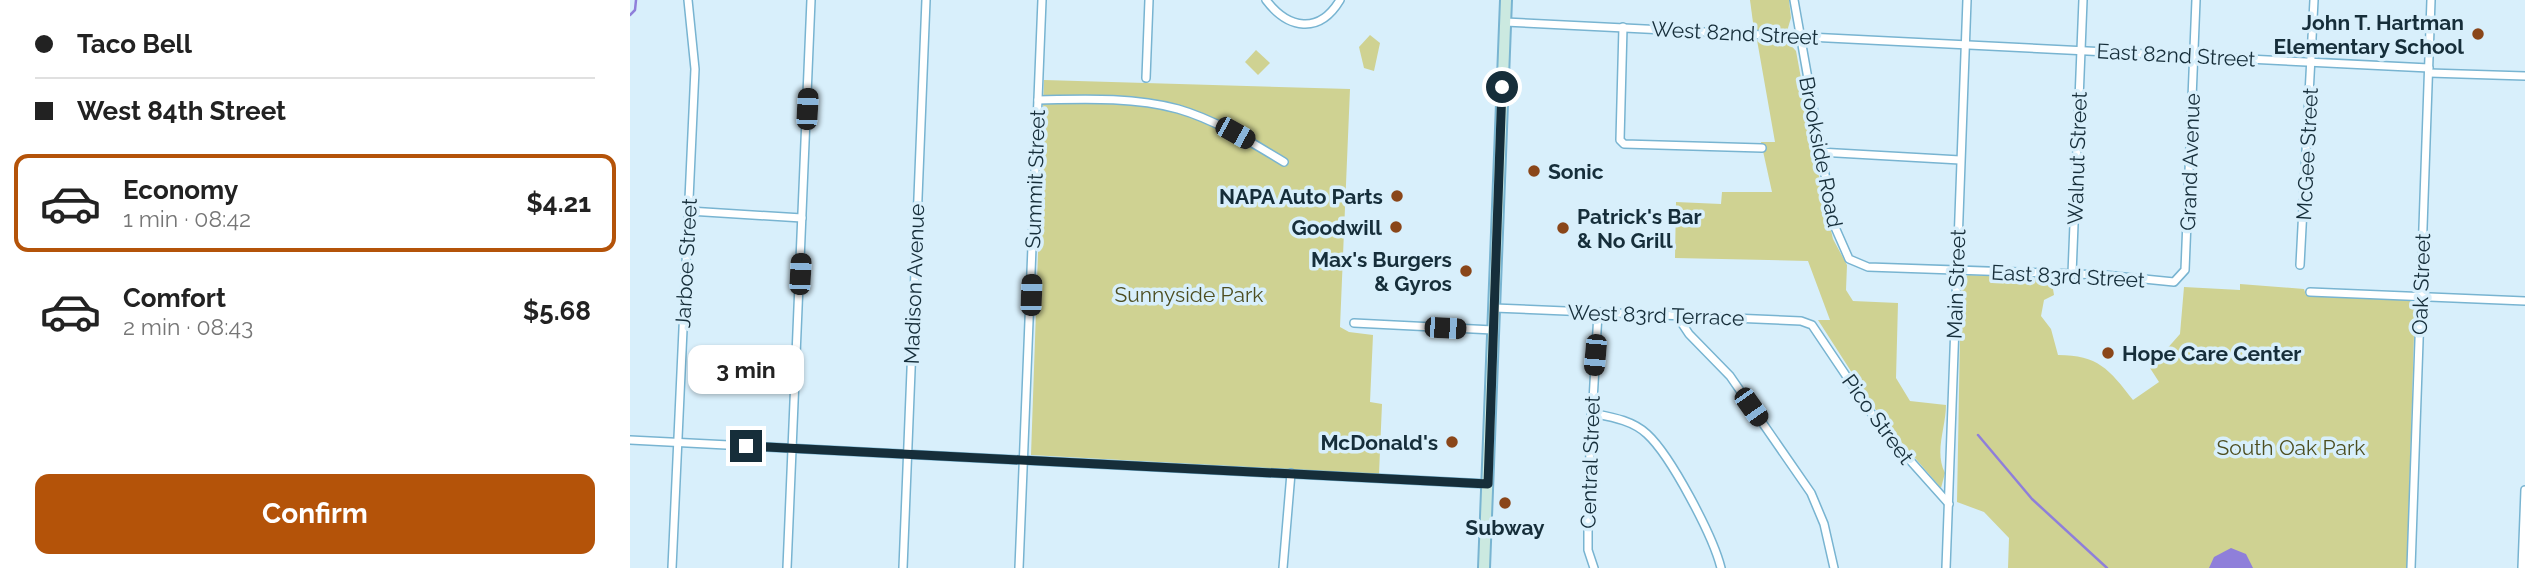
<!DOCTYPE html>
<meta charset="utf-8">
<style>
:root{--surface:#fff;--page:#f2f2f2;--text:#222;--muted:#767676;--line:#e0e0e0;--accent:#b45309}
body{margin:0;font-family:Raleway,sans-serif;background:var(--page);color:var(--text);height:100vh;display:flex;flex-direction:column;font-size:26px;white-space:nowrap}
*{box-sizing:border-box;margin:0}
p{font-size:23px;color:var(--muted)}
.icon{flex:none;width:38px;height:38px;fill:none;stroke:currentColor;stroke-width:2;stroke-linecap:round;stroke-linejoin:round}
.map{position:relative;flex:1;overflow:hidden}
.details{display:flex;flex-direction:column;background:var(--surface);width:630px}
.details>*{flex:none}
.top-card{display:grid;align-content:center;height:154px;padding:0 35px;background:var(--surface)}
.end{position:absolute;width:32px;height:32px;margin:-16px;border:9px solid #162e3a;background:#fff;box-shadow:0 0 0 4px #fff}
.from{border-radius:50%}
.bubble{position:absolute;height:49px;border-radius:14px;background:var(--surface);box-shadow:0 2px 5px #0004;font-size:23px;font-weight:700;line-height:49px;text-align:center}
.car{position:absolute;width:21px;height:42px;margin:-21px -10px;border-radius:9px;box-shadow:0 0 5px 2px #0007;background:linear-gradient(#222 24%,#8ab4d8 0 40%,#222 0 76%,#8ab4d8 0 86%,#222 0)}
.top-card b{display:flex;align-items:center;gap:24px;height:66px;font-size:26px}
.top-card b+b{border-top:2px solid var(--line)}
.top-card i{width:18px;height:18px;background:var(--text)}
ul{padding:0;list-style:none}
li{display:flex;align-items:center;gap:21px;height:98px;margin:0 14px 10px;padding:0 21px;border:4px solid transparent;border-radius:14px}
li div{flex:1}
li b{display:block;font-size:26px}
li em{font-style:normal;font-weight:700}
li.selected{border-color:var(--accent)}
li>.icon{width:63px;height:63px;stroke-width:1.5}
.button{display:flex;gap:14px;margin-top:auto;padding:14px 35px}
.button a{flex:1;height:80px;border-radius:14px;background:var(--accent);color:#fff;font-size:28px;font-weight:700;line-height:80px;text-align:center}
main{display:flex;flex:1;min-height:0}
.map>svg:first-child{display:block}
.green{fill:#cfd292}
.water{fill:#8f7fda}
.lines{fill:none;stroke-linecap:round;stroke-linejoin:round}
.stream{stroke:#8f7fda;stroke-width:2.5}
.street-casing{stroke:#78b4d1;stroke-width:10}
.secondary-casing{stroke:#78b4d1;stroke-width:14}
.street{stroke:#fff;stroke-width:7}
.secondary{stroke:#cbe9e0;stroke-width:10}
.route{stroke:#162e3a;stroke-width:9}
.poi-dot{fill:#8a4619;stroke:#d8effb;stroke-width:2.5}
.labels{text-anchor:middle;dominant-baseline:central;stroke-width:7;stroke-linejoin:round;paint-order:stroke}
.poi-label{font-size:21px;font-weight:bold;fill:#162e3a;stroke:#d8effb;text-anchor:end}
.street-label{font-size:21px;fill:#162e3a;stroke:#d8effb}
.park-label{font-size:21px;fill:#4d4e21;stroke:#d8effb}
</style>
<main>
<section class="details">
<div class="top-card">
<b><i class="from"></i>Taco Bell</b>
<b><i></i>West 84th Street</b>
</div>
<ul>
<li class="selected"><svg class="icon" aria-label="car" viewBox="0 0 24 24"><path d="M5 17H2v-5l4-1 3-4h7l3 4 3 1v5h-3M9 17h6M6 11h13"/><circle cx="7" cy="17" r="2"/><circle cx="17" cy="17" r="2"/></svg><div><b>Economy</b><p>1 min · 08:42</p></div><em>$4.21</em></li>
<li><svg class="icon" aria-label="car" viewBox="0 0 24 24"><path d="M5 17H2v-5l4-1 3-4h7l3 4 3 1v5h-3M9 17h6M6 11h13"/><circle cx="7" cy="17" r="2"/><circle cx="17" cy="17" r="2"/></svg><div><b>Comfort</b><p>2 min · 08:43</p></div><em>$5.68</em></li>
</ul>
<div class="button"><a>Confirm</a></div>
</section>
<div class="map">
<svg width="1895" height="568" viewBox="0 0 1895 568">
<rect width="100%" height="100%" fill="#d8effb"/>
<!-- green -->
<g class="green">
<polygon points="1120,0 1159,0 1161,18 1157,31 1124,30"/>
<polygon points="740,35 750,43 744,71 734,68 729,47"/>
<path d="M 1127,40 L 1157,41 L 1166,51 L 1192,192 L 1203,239 L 1217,265 L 1216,290 L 1223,301 L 1268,303 L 1266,378 L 1280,401 L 1316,405 C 1316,427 1304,452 1315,473 L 1311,488 L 1253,421 L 1188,320 L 1200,320 L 1178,261 L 1045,258 L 1046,202 L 1091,204 L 1092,192 L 1142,192 L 1131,142 L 1145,142 Z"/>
<polygon points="626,50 640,63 628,75 615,62"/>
<polygon points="414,80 720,89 710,327 719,332 743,335 740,402 752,404 749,474 401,455"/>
<path d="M 1338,275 L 1414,279 L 1422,283 L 1424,295 L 1414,300 L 1411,316 L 1421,329 L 1428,355 C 1468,355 1479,369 1503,400 L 1529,382 L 1520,368 L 1550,334 L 1554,287 L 1610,290 L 1610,284 L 1674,289 L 1676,295 L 1782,297 L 1785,301 L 1777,568 L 1378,568 L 1379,538 L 1354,512 L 1327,502 L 1331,281 Z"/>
</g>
<!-- water -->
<polygon class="water" points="1601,548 1616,554 1623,568 1579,568 1584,557"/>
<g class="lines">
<!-- stream -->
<g class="stream">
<polyline points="0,15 5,10 6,0"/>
<polyline points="1348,435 1402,499 1477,568"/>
</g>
<!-- street casing -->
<g class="street-casing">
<g id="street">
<path d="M 636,0 C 658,29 689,35 710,0"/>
<polyline points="1164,0 1204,225 1219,259 1238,267 1474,275 1544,282 1555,270 1566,0"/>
<polyline points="875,22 1799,68"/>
<polyline points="993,27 990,140 994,144 1132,148"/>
<polyline points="1799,73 1895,76"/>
<polyline points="516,78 519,0"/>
<path d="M 408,100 C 455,99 503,97 548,109 C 586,120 621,142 654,162"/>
<polyline points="1189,152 1330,160"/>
<polyline points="59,211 172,218"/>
<polyline points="1670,265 1684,0"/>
<polyline points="1442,274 1453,0"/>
<polyline points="1680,292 1895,301"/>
<polyline points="864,308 1171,321 1182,325 1252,429 1319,504"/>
<polyline points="1047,316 1059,334 1100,376 1181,493 1194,524 1204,568"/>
<polyline points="724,323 863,330"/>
<path d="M 961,413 C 981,417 1002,420 1017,434 C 1041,456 1083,536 1091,568"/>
<polyline points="0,440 858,484"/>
<polyline points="42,568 65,69 58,0"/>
<polyline points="157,568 181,0"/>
<polyline points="273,568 296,0"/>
<polyline points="389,568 412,0"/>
<polyline points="653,568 661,473"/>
<polyline points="964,568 958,550 958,489 968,313"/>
<polyline points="1316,568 1337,0"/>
<polyline points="1781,568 1801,0"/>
<polyline points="1892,568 1895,490"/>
</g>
</g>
<!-- secondary casing -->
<g class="secondary-casing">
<polyline id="secondary" points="854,568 876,0"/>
</g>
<!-- street -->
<use href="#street" class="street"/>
<!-- secondary -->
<use href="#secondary" class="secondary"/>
</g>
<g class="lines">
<!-- route -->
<polyline class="route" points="116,446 858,484 872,87"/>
</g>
<!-- markers -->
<g class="poi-dot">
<circle cx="1848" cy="34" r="7"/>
<circle cx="904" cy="171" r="7"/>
<circle cx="767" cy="196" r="7"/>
<circle cx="766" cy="227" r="7"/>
<circle cx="933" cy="228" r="7"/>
<circle cx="836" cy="271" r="7"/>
<circle cx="1478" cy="353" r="7"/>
<circle cx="822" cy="442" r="7"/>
<circle cx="875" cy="503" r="7"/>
</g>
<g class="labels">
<!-- poi labels -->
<g class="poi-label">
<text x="1834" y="22">John T. Hartman<tspan x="1834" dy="24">Elementary School</tspan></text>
<text x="918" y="171" text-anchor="start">Sonic</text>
<text x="753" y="196">NAPA Auto Parts</text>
<text x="947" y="216" text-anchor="start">Patrick's Bar<tspan x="947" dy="24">&amp; No Grill</tspan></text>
<text x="752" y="227">Goodwill</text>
<text x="822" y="259">Max's Burgers<tspan x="822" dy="24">&amp; Gyros</tspan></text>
<text x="1492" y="353" text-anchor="start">Hope Care Center</text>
<text x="808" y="442">McDonald's</text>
<text x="875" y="527" text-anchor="middle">Subway</text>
</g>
<!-- street labels -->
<g class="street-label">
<text transform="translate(1105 33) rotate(3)">West 82nd Street</text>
<text transform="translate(1546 55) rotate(3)">East 82nd Street</text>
<text transform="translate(1191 152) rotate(79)">Brookside Road</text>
<text transform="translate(1677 154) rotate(-87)">McGee Street</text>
<text transform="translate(1447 158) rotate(-88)">Walnut Street</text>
<text transform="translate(1560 162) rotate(-88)">Grand Avenue</text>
<text transform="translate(405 179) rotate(-88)">Summit Street</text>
<text transform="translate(56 263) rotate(-87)">Jarboe Street</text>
<text transform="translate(1438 276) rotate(3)">East 83rd Street</text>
<text transform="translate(284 284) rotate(-88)">Madison Avenue</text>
<text transform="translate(1326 284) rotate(-88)">Main Street</text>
<text transform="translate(1791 284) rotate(-88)">Oak Street</text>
<text transform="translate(1026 315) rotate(2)">West 83rd Terrace</text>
<text transform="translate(1248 419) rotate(54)">Pico Street</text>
<text transform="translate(960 462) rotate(-88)">Central Street</text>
</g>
<!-- park labels -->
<g class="park-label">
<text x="559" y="294">Sunnyside Park</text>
<text x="1661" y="447">South Oak Park</text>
</g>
</g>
</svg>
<i class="end from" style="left:872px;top:87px"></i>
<i class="end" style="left:116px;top:446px"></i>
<div class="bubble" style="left:58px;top:345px;width:116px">3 min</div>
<i class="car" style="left:177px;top:109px;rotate:3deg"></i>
<i class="car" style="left:605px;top:133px;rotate:119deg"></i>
<i class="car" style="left:170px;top:274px;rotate:3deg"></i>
<i class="car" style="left:401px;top:295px;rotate:2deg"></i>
<i class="car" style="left:815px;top:328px;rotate:93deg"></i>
<i class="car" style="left:965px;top:355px;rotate:185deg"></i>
<i class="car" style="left:1121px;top:407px;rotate:145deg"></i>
</div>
</main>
